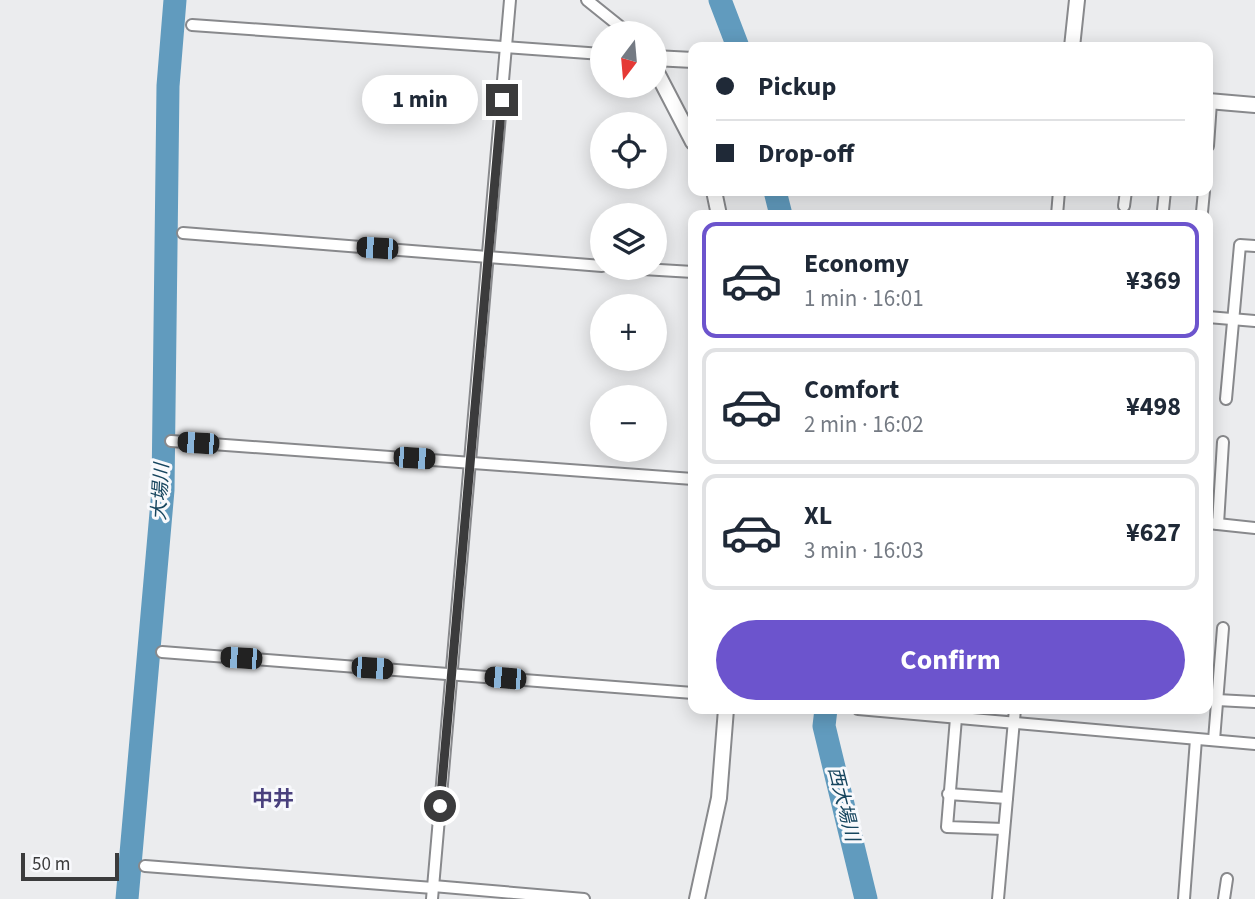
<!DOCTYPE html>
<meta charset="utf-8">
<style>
:root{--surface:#fff;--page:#f6f6f7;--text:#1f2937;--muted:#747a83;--line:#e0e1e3;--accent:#6c54cd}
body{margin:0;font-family:"Source Sans 3","Noto Sans JP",sans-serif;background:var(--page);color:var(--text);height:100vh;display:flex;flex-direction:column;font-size:26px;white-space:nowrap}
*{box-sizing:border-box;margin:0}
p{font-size:23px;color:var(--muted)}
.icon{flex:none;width:38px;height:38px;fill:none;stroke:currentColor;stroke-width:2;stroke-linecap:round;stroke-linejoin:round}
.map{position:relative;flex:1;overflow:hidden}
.sheet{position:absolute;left:688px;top:210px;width:525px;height:504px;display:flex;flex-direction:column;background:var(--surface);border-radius:14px;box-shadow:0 4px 18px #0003}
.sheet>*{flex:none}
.banner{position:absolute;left:688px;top:42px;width:525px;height:154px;border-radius:14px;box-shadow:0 4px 18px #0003;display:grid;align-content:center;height:154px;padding:0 28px;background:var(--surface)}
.needle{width:46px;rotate:196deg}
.fabs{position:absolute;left:590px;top:21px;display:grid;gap:14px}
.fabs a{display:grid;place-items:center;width:77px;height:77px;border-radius:50%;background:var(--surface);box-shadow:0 4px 18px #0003;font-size:35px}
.scale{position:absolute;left:21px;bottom:18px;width:98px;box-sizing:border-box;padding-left:7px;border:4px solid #3b3b3c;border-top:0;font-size:19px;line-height:24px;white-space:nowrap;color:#3b3b3c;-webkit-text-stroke:5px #f8f9fc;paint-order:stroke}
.end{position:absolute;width:32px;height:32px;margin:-16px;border:9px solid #3b3b3c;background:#fff;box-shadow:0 0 0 4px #fff}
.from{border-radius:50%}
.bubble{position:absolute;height:49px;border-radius:24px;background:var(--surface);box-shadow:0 4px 18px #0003;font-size:23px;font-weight:700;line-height:49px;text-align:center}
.car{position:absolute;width:21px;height:42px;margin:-21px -10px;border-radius:9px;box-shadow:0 0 5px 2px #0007;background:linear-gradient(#222 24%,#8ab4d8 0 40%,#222 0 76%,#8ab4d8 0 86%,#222 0)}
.banner b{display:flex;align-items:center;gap:24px;height:66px;font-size:26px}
.banner b+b{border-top:2px solid var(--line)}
.banner i{width:18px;height:18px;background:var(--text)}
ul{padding:12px 0 0;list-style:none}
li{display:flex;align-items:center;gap:21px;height:116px;margin:0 14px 10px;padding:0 14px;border:4px solid var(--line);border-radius:14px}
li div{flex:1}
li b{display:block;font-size:26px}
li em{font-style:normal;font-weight:700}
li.current{border-color:var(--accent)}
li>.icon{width:63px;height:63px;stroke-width:1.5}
.primary-button{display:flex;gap:14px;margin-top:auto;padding:14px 28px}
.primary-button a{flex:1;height:80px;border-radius:42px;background:var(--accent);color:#fff;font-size:28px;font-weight:700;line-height:80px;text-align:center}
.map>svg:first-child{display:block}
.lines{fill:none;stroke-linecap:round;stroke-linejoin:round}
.river{stroke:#619bbe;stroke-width:23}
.minor-casing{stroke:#88898c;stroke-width:14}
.tertiary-casing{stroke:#88898c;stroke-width:18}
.minor{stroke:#fff;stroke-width:10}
.tertiary{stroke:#fff;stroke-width:14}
.route{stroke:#3b3b3c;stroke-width:9}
.labels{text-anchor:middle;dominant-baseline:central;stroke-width:6;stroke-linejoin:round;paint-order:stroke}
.water-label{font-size:19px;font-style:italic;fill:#16455e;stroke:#f8f9fc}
.quarter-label{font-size:21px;font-weight:bold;fill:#49407d;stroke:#f8f9fc}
</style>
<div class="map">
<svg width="1255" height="899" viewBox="0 0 1255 899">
<rect width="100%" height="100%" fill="#ebecee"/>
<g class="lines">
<!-- river -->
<g class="river">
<polyline points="720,0 738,47"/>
<polyline points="775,191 781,215"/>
<polyline points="826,709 824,726 866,899"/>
<polyline points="127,899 163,490 168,86 175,0"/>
</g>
<!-- minor casing -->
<g class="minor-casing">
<g id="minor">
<polyline points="587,0 628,33"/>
<polyline points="192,25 602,54"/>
<polyline points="1208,146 1211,102"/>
<polyline points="1124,206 1126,191"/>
<polyline points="1163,210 1165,191"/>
<polyline points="1202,212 1204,191"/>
<polyline points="1057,215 1059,191"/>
<polyline points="183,233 602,266"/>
<polyline points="626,268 693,272"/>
<polyline points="1208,317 1255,321"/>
<polyline points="1226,399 1240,245 1255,246"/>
<polyline points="171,441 693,479"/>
<polyline points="1208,523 1255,528"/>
<polyline points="1218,524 1223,442"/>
<polyline points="162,652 693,693"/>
<polyline points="1217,700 1255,702"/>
<polyline points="858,709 1255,744"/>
<polyline points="956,718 947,827 1004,829"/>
<polyline points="1214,740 1223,628"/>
<polyline points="948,794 1007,798"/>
<polyline points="145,866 433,888"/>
<polyline points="433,886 584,899"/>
<polyline points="432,899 510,0"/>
<polyline points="998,899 1015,709"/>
<polyline points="1184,899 1196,739"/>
<polyline points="1224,899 1227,879"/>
</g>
</g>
<!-- tertiary casing -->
<g class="tertiary-casing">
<g id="tertiary">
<polyline points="1072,47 1077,0"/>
<polyline points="654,58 693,60"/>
<polyline points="654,67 693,142"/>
<polyline points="1208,101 1255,105"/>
<polyline points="714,191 719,215"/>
<polyline points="697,899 719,798 726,709"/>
</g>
</g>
<!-- minor -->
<use href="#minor" class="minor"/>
<!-- tertiary -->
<use href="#tertiary" class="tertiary"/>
</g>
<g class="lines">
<!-- route -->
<polyline class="route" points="440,806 502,100"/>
</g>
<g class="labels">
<!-- water labels -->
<g class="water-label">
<text transform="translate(161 492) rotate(-87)">大場川</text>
<text transform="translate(843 804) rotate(76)">西大場川</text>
</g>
<!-- quarter labels -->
<g class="quarter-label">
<text x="273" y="799">中井</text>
</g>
</g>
</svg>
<div class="fabs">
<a><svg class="needle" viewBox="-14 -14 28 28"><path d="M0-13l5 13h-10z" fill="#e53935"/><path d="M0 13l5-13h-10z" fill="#747a83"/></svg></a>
<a><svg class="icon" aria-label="locate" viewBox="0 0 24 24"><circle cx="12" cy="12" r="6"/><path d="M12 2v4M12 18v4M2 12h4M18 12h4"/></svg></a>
<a><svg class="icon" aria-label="layers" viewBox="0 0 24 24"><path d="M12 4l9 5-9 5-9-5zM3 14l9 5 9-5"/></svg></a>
<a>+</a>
<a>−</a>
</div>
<div class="scale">50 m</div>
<i class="end from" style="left:440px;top:806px"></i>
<i class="end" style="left:502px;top:100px"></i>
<div class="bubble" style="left:362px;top:75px;width:116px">1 min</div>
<i class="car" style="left:377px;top:248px;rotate:274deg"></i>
<i class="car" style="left:198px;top:443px;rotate:274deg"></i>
<i class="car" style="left:414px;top:458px;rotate:94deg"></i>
<i class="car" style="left:241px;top:658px;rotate:274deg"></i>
<i class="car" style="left:372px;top:668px;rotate:94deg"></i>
<i class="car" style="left:505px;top:678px;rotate:275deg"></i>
<div class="banner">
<b><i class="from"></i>Pickup</b>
<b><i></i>Drop-off</b>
</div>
<section class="sheet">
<ul>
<li class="current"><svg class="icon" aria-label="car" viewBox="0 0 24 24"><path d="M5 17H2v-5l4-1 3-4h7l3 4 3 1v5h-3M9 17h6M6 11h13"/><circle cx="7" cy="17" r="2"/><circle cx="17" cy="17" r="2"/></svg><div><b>Economy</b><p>1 min · 16:01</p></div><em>¥369</em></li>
<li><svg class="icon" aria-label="car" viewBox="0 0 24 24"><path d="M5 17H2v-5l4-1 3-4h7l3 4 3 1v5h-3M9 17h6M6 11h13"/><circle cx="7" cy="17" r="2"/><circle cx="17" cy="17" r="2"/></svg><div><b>Comfort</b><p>2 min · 16:02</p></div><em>¥498</em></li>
<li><svg class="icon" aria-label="car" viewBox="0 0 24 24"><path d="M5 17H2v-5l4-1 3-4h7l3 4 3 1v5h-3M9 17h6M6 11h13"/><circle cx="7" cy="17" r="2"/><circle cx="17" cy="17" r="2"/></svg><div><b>XL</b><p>3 min · 16:03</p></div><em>¥627</em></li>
</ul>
<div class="primary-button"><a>Confirm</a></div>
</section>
</div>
